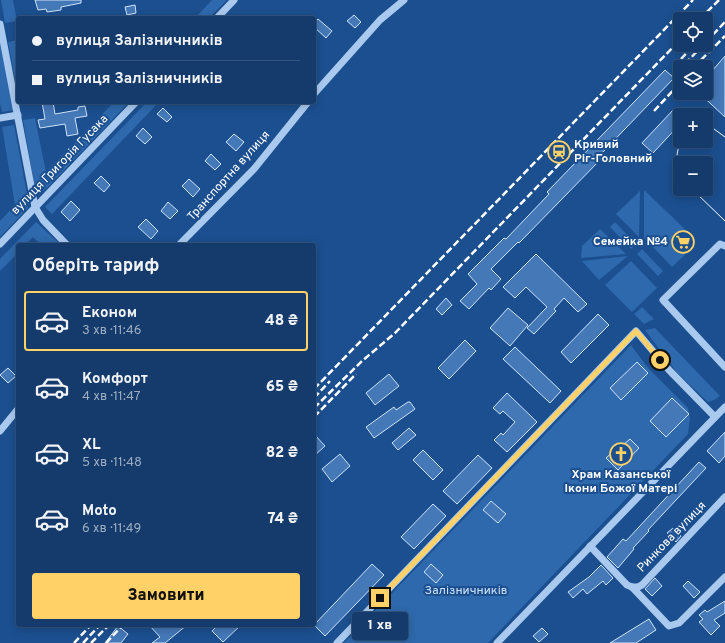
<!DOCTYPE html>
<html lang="uk">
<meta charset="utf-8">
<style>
:root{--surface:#143b6b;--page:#214673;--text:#f1f3f6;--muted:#9dadc1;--line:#33557e;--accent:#ffd166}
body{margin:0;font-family:Overpass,sans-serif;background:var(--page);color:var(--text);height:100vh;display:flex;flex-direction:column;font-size:15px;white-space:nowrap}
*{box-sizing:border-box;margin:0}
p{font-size:13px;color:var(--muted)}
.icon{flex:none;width:22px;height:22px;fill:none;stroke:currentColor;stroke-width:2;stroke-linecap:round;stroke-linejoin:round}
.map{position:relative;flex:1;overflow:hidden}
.details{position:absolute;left:16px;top:243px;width:300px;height:384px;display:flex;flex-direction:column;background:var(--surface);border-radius:4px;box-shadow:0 2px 10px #0003,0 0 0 1px var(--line)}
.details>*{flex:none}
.hud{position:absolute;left:16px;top:16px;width:300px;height:88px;border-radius:4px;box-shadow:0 2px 10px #0003,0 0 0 1px var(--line);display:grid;align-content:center;height:88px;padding:0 16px;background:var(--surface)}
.buttons{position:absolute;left:673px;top:12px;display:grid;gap:8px}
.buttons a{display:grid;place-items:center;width:40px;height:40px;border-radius:4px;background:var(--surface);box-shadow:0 2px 10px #0003,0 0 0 1px var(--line);font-size:20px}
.end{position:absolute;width:18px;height:18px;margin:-9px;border:5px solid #ffd166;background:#111;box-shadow:0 0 0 2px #111}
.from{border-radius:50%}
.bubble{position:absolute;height:28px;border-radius:4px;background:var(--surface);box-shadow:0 2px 10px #0003,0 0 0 1px var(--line);font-size:13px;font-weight:800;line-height:28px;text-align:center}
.hud b{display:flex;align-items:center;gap:14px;height:38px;font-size:15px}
.hud b+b{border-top:1px solid var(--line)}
.hud i{width:10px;height:10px;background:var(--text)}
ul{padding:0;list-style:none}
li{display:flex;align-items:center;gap:12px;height:60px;margin:0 8px 6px;padding:0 8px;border:2px solid transparent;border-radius:4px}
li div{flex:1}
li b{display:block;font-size:15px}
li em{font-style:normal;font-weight:800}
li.selected{border-color:var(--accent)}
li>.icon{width:36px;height:36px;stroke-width:1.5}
h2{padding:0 16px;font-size:18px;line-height:48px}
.button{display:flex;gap:8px;margin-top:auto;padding:8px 16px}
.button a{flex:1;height:46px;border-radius:4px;background:var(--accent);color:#111;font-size:16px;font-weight:800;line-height:46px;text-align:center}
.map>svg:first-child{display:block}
.green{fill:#2e69ad}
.building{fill:#4478b7;stroke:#cfe3fa}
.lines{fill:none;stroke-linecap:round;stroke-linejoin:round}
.minor{stroke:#a9c9ee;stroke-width:7}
.tram{stroke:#fff;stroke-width:1}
.rail{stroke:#fff;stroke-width:2.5;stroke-dasharray:7 3;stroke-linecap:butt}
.route{stroke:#ffd166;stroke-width:5}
.labels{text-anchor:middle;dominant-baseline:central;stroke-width:4;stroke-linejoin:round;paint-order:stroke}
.poi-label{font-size:12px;font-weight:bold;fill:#fff;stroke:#1b4f8f;text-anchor:start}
.street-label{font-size:12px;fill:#fff;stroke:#1b4f8f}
.park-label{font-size:12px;fill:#cfe3fa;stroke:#1b4f8f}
</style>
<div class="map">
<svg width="725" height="643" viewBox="0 0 725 643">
<rect width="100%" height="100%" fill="#1b4f8f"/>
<!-- green -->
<g class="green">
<polygon points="1,0 13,0 17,21 5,23"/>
<polygon points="212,0 227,0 209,18 195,18"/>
<polygon points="18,40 18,95 8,42"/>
<polygon points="0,41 14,110 2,112 0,103"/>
<polygon points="114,102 129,102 48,187 43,191 35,189 23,120 35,118 46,172"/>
<polygon points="147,102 159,102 52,214 45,207"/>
<polygon points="14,125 27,194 28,208 0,237 0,221 15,205 2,127"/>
<polygon points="644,190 688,232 678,241 689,251 672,267 644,238"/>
<polygon points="640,191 639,237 616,214"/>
<polygon points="36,222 61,245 41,245 33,237 25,245 18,245 18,253 0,271 0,259"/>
<polygon points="615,222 636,244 631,249 610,227"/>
<polygon points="600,229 626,254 581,258 582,246"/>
<polygon points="642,249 663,271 658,276 637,254"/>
<polygon points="628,256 599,280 582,261"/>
<polygon points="631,261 657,288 632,312 605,285"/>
<polygon points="642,307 654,319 644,324 634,314"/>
<polygon points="655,328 720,396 714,400 708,402 677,373 645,330"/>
<polygon points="631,345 648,368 688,408 690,418 688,434 488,643 344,643"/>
</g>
<!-- building -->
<g class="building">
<polygon points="35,0 81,0 81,3 61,7 61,10 47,12 46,9 38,10"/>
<polygon points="135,5 136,13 127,15 125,7"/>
<polygon points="354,15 361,22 355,28 347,21"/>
<polygon points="318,19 332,31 326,38 314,27 314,23"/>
<polygon points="725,56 725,117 699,93 706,93 706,73 709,70 711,72"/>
<polygon points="665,70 674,78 599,156 601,159 519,243 518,242 491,269 501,279 491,290 489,288 469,309 460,301 477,284 468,274 504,238 506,239 549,194 547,192"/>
<polygon points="42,102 53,102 55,114 78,110 78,107 85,106 87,116 75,118 78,134 67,136 65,124 40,128 38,120 45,119"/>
<polygon points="163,108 172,117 167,122 157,114"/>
<polygon points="674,109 680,114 680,124 653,153 642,143"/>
<polygon points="143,128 152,137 145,144 136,136"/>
<polygon points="234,134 244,142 236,151 226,142"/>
<polygon points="211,154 221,164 215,170 205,161"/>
<polygon points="101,176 110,185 104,192 94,183"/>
<polygon points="189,179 200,189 193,197 182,186"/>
<polygon points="71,201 80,210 70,221 61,212"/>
<polygon points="168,202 178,211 170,219 161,211"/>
<polygon points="146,219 158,231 151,239 138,227"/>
<polygon points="536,254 587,304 578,312 564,298 554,309 556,311 534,334 527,328 547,307 526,287 515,298 503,287"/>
<polygon points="446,298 452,305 442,315 436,309"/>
<polygon points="508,308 528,325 510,346 490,328"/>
<polygon points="598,314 609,325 571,363 561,352"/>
<polygon points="465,340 476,351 449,379 438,368"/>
<polygon points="515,347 561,391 550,403 503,359"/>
<polygon points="637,362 648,373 621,400 610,388"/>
<polygon points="8,368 16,376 8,383 0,375"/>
<polygon points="389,374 399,386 375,405 366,393"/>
<polygon points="507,393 537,422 507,452 494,440 501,433 503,435 515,422 503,411 500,414 493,408"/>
<polygon points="672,398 689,414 666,437 650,421"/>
<polygon points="408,402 410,402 415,409 374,438 366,427 394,407 396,410"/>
<polygon points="409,428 416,435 398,450 392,443"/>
<polygon points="725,432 725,456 719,463 707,451"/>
<polygon points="314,434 325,446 314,456"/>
<polygon points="630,439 639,448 618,470 606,458 616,449 617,450"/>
<polygon points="423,450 443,470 433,480 413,460"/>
<polygon points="340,454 350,466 332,482 322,469"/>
<polygon points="478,455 492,468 457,504 443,491"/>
<polygon points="699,462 706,468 648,530 649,531 633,548 634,549 618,568 607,557 623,539 626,541"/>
<polygon points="491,501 506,514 498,523 483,510"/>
<polygon points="433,504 446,516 414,549 401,537"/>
<polygon points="673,528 681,536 676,542 667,533"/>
<polygon points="372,564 384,575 325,636 314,625"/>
<polygon points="431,564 443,575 436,583 424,572"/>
<polygon points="601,565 613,578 606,585 603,581 587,594 583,589 573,598 568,592 589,577"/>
<polygon points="655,578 662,586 652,596 645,589"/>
<polygon points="688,581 700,592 694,598 683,586"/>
<polygon points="725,601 725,613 714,620 720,626 711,635 699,622 703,619 699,615 705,610 707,612"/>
<polygon points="649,619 656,630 636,643 610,643"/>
<polygon points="149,625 187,625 165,643 152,643 160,637"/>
<polygon points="218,625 241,625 223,642 212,631"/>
<polygon points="118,626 128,634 121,643 105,643"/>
<polygon points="542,628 548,634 539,642 533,636"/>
</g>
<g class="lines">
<!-- minor -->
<g class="minor">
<polyline points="217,18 234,0"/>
<polyline points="0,24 35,207 43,220 67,245"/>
<polyline points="314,94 380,20 404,0"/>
<polyline points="0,118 18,115"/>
<polyline points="0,244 136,102"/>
<polyline points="179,245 254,169 308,102"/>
<polyline points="725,246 720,244 663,300 725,367"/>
<polyline points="0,431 18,409"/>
<polyline points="590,546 627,585 632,587 669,626 679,623 725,577"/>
<polyline points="632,587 638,587 642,585 725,497"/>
<polyline points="337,643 636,331 669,370 715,417"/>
<polyline points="497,643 725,407"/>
</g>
<!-- tram -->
<g class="tram">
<polyline points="706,128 714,129 725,137"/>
<path d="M 680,176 C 675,166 676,151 681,141"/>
<polyline points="692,189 725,221"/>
</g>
<!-- rail -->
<g class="rail">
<polyline points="700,19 719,0"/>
<polyline points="706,42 725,22"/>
<polyline points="681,59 694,45"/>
<polyline points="685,64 703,45"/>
<polyline points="694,67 725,36"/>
<polyline points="654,111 680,83"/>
<polyline points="314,389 693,0"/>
<polyline points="314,398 330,381"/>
<polyline points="314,408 362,361 395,333 680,40"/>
<polyline points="314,417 356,374"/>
<polyline points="74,643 91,625"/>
<polyline points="83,643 100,625"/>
<polyline points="91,643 109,625"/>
<polyline points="106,643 123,625"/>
</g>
</g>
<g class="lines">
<!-- route -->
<polyline class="route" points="380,598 636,331 660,360"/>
</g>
<!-- icons -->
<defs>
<g id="station-ring" transform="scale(1.15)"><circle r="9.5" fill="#1b4f8f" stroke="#ffd166" stroke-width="1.5"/><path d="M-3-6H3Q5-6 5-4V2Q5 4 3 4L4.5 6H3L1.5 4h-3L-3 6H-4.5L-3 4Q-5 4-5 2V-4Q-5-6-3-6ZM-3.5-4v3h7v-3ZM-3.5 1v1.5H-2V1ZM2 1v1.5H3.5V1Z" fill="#ffd166"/></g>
<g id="supermarket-ring" transform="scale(1.15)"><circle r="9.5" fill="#1b4f8f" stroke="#ffd166" stroke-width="1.5"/><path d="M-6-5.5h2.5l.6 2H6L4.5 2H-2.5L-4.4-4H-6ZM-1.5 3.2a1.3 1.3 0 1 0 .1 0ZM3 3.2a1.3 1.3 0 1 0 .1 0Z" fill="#ffd166"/></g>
<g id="church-ring" transform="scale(1.15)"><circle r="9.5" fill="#1b4f8f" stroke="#ffd166" stroke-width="1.5"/><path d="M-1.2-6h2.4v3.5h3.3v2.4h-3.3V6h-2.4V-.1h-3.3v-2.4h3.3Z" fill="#ffd166"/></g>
</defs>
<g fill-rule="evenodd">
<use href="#station-ring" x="559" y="152"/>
<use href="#supermarket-ring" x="683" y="242"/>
<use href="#church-ring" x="621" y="454"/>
</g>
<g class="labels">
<!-- poi labels -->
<g class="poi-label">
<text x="574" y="145">Кривий<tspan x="574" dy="14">Ріг-Головний</tspan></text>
<text x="668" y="242" text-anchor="end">Семейка №4</text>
<text x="621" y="475" text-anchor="middle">Храм Казанської<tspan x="621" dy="14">Ікони Божої Матері</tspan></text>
</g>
<!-- street labels -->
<g class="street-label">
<text transform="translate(60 165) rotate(-46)">вулиця Григорія Гусака</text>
<text transform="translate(229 176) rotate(-48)">Транспортна вулиця</text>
<text transform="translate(672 537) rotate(-46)">Ринкова вулиця</text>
</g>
<!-- park labels -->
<g class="park-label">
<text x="466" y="591">Залізничників</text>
</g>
</g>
</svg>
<div class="buttons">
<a><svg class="icon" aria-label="locate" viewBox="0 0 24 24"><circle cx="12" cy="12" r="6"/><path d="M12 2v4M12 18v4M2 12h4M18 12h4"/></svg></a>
<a><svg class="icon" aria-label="layers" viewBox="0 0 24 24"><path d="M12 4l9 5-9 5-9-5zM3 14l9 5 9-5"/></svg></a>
<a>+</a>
<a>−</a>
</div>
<i class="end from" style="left:660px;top:360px"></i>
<i class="end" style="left:380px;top:598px"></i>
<div class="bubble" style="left:352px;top:612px;width:56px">1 хв</div>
<div class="hud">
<b><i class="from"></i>вулиця Залізничників</b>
<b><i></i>вулиця Залізничників</b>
</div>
<section class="details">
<h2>Оберіть тариф</h2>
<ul>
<li class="selected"><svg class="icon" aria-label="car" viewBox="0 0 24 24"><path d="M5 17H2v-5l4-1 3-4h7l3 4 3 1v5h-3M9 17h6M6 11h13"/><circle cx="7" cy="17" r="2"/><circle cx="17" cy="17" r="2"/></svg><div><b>Економ</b><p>3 хв · 11:46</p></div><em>48 ₴</em></li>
<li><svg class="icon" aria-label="car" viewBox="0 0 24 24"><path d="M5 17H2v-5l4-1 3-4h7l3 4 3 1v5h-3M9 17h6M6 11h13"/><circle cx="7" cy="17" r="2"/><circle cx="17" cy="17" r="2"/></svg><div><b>Комфорт</b><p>4 хв · 11:47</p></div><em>65 ₴</em></li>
<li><svg class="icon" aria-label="car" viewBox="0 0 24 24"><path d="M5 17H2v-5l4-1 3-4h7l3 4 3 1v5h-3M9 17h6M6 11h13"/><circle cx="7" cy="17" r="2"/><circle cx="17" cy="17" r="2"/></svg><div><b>XL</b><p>5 хв · 11:48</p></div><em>82 ₴</em></li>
<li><svg class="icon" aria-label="car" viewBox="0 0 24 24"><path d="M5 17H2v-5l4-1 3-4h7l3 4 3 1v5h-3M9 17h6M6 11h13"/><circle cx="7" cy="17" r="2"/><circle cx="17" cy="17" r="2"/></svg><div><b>Moto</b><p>6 хв · 11:49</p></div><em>74 ₴</em></li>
</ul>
<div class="button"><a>Замовити</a></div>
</section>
</div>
